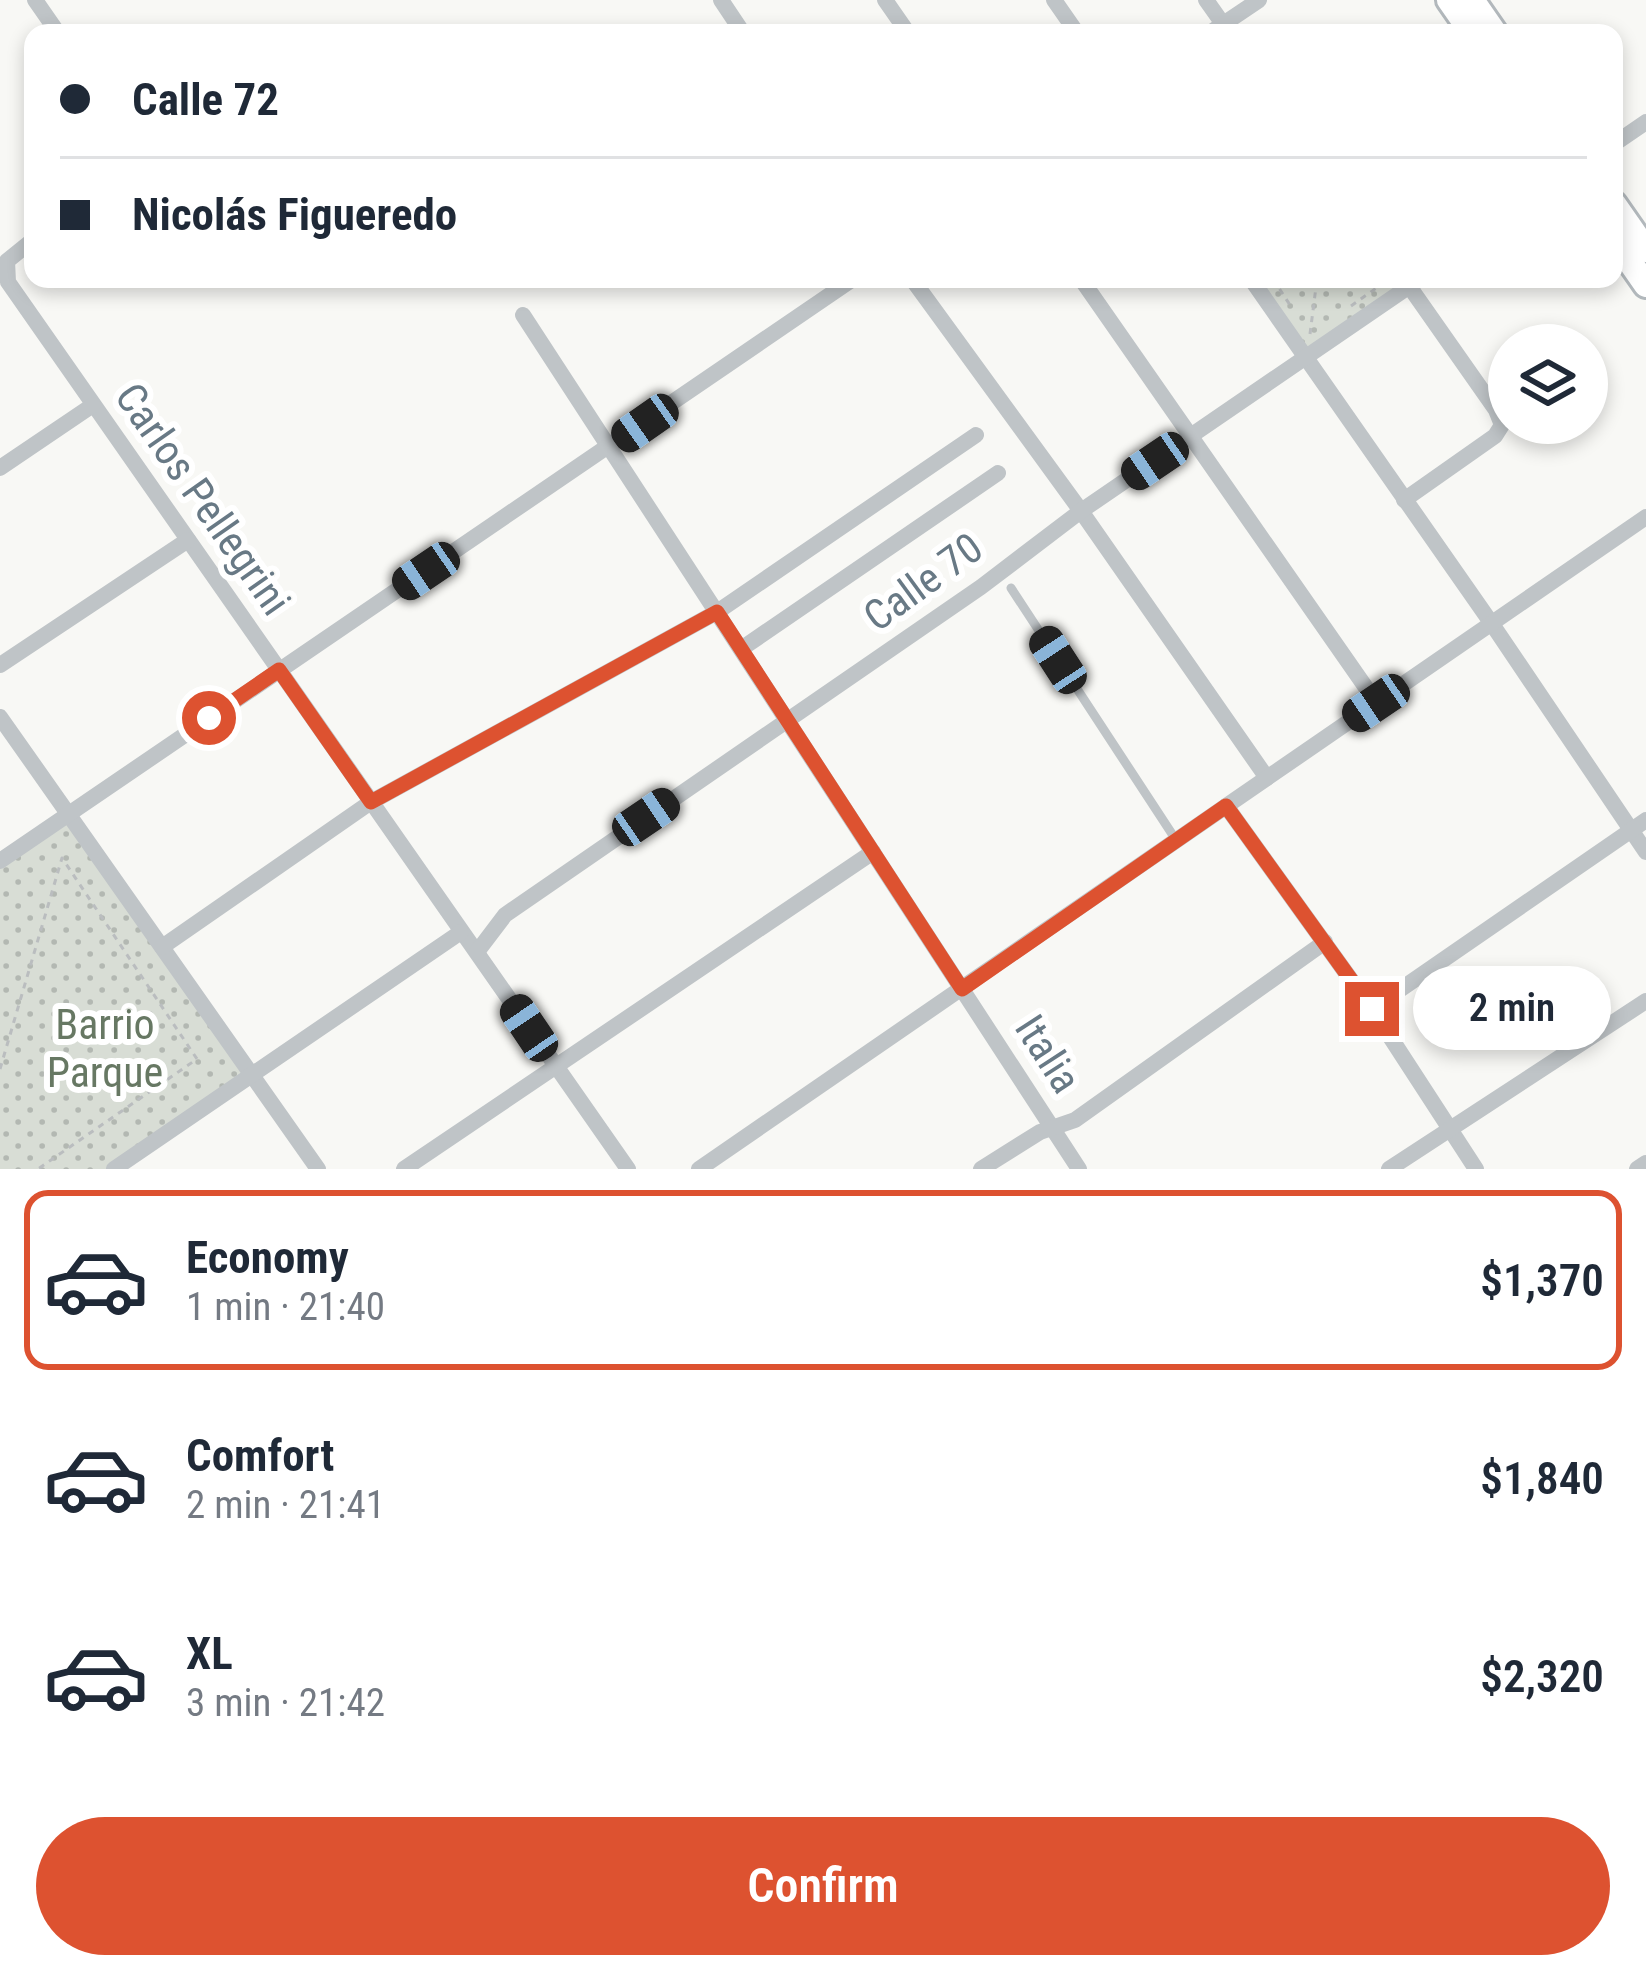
<!DOCTYPE html>
<meta charset="utf-8">
<style>
:root{--surface:#fff;--page:#f6f6f7;--text:#1f2937;--muted:#747a83;--line:#e0e1e3;--accent:#dd5230}
body{margin:0;font-family:"Roboto Condensed",sans-serif;background:var(--page);color:var(--text);height:100vh;display:flex;flex-direction:column;font-size:45px;white-space:nowrap}
*{box-sizing:border-box;margin:0}
p{font-size:39px;color:var(--muted)}
.icon{flex:none;width:66px;height:66px;fill:none;stroke:currentColor;stroke-width:2;stroke-linecap:round;stroke-linejoin:round}
.map{position:relative;height:1169px;overflow:hidden}
.panel{display:flex;flex-direction:column;background:var(--surface);flex:1}
.panel>*{flex:none}
.guide{position:absolute;left:24px;top:24px;width:1599px;height:264px;border-radius:24px;box-shadow:0 6px 18px #0003;display:grid;align-content:center;height:264px;padding:0 36px;background:var(--surface)}
.controls{position:absolute;left:1488px;top:324px;display:grid;gap:24px}
.controls a{display:grid;place-items:center;width:120px;height:120px;border-radius:50%;background:var(--surface);box-shadow:0 6px 18px #0003;font-size:60px}
.end{position:absolute;width:54px;height:54px;margin:-27px;border:15px solid #dd5230;background:#fff;box-shadow:0 0 0 6px #fff}
.from{border-radius:50%}
.bubble{position:absolute;height:84px;border-radius:42px;background:var(--surface);box-shadow:0 6px 18px #0003;font-size:39px;font-weight:600;line-height:84px;text-align:center}
.car{position:absolute;width:36px;height:72px;margin:-36px -18px;border-radius:15px;box-shadow:0 0 9px 3px #0007;background:linear-gradient(#222 24%,#8ab4d8 0 40%,#222 0 76%,#8ab4d8 0 86%,#222 0)}
.guide b{display:flex;align-items:center;gap:42px;height:114px;font-size:45px}
.guide b+b{border-top:3px solid var(--line)}
.guide i{width:30px;height:30px;background:var(--text)}
ul{padding:21px 0 0;list-style:none}
li{display:flex;align-items:center;gap:36px;height:180px;margin:0 24px 18px;padding:0 12px;border:6px solid transparent;border-radius:24px}
li div{flex:1}
li b{display:block;font-size:45px}
li em{font-style:normal;font-weight:600}
li.on{border-color:var(--accent)}
li>.icon{width:108px;height:108px;stroke-width:1.5}
.cta{display:flex;gap:24px;margin-top:auto;padding:24px 36px}
.cta a{flex:1;height:138px;border-radius:72px;background:var(--accent);color:#fff;font-size:48px;font-weight:600;line-height:138px;text-align:center}
.map>svg:first-child{display:block}
.grass{fill:url(#grass-dots)}
.lines{fill:none;stroke-linecap:round;stroke-linejoin:round}
.secondary-casing{stroke:#b2b8bc;stroke-width:30}
.path{stroke:#babdbf;stroke-width:3;stroke-dasharray:6 6;stroke-linecap:butt}
.lane{stroke:#bfc4c7;stroke-width:9}
.street{stroke:#bfc4c7;stroke-width:16}
.secondary{stroke:#fff;stroke-width:24}
.route{stroke:#dd5230;stroke-width:15}
.labels{text-anchor:middle;dominant-baseline:central;stroke-width:12;stroke-linejoin:round;paint-order:stroke}
.street-label{font-size:42px;fill:#687985;stroke:#fff}
.park-label{font-size:42px;fill:#677863;stroke:#fff}
</style>
<div class="map">
<svg width="1646" height="1169" viewBox="0 0 1646 1169">
<defs>
<pattern id="grass-dots" width="8" height="8" patternUnits="userSpaceOnUse" patternTransform="scale(3)"><rect width="8" height="8" fill="#d8ddd5"/><path d="M2 2h.1M6 6h.1" fill="none" stroke="#b3b8b2" stroke-width="1.8" stroke-linecap="round"/></pattern>
</defs>
<rect width="100%" height="100%" fill="#f8f8f5"/>
<!-- grass -->
<g class="grass">
<polygon points="1258,279 1408,279 1307,350"/>
<polygon points="69,814 252,1074 114,1169 0,1169 0,861"/>
</g>
<g class="lines">
<!-- secondary casing -->
<g class="secondary-casing">
<g id="secondary">
<polyline points="1449,0 1472,33"/>
<polyline points="1472,0 1495,33"/>
<polyline points="1614,204 1646,250"/>
<polyline points="1614,239 1646,285"/>
</g>
</g>
<!-- path -->
<g class="path">
<polyline points="1273,279 1292,308"/>
<polyline points="1351,306 1389,279"/>
<polyline points="1310,334 1317,279"/>
<polyline points="0,1069 62,858 197,1059 38,1169"/>
</g>
<!-- lane -->
<polyline class="lane" points="1011,588 1176,840"/>
<!-- street -->
<g class="street">
<polyline points="35,0 58,33"/>
<polyline points="721,0 743,33"/>
<polyline points="885,0 908,33"/>
<polyline points="1054,0 1077,33"/>
<polyline points="1206,0 1223,24"/>
<polyline points="1210,33 1259,0"/>
<polyline points="1614,144 1646,122"/>
<polyline points="33,240 7,261 8,282 628,1169"/>
<polyline points="912,279 1081,511 1267,778"/>
<polyline points="1081,279 1376,702"/>
<polyline points="1251,279 1492,624 1646,852"/>
<polyline points="523,315 1079,1169"/>
<polyline points="0,468 93,405"/>
<polyline points="1404,500 1495,436 1502,425 1496,410 1409,286"/>
<polyline points="741,649 998,473"/>
<polyline points="0,665 188,540"/>
<polyline points="0,717 318,1169"/>
<polyline points="1226,806 1372,1009 1476,1169"/>
<polyline points="0,861 853,279"/>
<polyline points="162,947 371,802 717,612 976,435"/>
<polyline points="477,952 505,915 981,587 1081,511 1420,279"/>
<polyline points="1372,1009 1646,820"/>
<polyline points="114,1169 461,932"/>
<polyline points="404,1169 873,852"/>
<polyline points="699,1169 1646,517"/>
<polyline points="981,1169 1040,1132 1075,1120 1325,942"/>
<polyline points="1389,1169 1646,1001"/>
<polyline points="1637,1169 1646,1163"/>
</g>
<!-- secondary -->
<use href="#secondary" class="secondary"/>
</g>
<g class="lines">
<!-- route -->
<polyline class="route" points="209,718 279,670 371,802 717,612 962,989 1226,806 1372,1009"/>
</g>
<g class="labels">
<!-- street labels -->
<g class="street-label">
<text transform="translate(203 499) rotate(55)">Carlos Pellegrini</text>
<text transform="translate(923 582) rotate(-36)">Calle 70</text>
<text transform="translate(1048 1054) rotate(57)">Italia</text>
</g>
<!-- park labels -->
<g class="park-label">
<text x="105" y="1024">Barrio<tspan x="105" dy="48">Parque</tspan></text>
</g>
</g>
</svg>
<div class="controls">
<a><svg class="icon" aria-label="layers" viewBox="0 0 24 24"><path d="M12 4l9 5-9 5-9-5zM3 14l9 5 9-5"/></svg></a>
</div>
<i class="end from" style="left:209px;top:718px"></i>
<i class="end" style="left:1372px;top:1009px"></i>
<div class="bubble" style="left:1413px;top:966px;width:198px">2 min</div>
<i class="car" style="left:645px;top:423px;rotate:235deg"></i>
<i class="car" style="left:1155px;top:461px;rotate:236deg"></i>
<i class="car" style="left:426px;top:571px;rotate:236deg"></i>
<i class="car" style="left:1058px;top:660px;rotate:327deg"></i>
<i class="car" style="left:1376px;top:703px;rotate:236deg"></i>
<i class="car" style="left:646px;top:817px;rotate:56deg"></i>
<i class="car" style="left:529px;top:1028px;rotate:326deg"></i>
<div class="guide">
<b><i class="from"></i>Calle 72</b>
<b><i></i>Nicolás Figueredo</b>
</div>
</div>
<section class="panel">
<ul>
<li class="on"><svg class="icon" aria-label="car" viewBox="0 0 24 24"><path d="M5 17H2v-5l4-1 3-4h7l3 4 3 1v5h-3M9 17h6M6 11h13"/><circle cx="7" cy="17" r="2"/><circle cx="17" cy="17" r="2"/></svg><div><b>Economy</b><p>1 min · 21:40</p></div><em>$1,370</em></li>
<li><svg class="icon" aria-label="car" viewBox="0 0 24 24"><path d="M5 17H2v-5l4-1 3-4h7l3 4 3 1v5h-3M9 17h6M6 11h13"/><circle cx="7" cy="17" r="2"/><circle cx="17" cy="17" r="2"/></svg><div><b>Comfort</b><p>2 min · 21:41</p></div><em>$1,840</em></li>
<li><svg class="icon" aria-label="car" viewBox="0 0 24 24"><path d="M5 17H2v-5l4-1 3-4h7l3 4 3 1v5h-3M9 17h6M6 11h13"/><circle cx="7" cy="17" r="2"/><circle cx="17" cy="17" r="2"/></svg><div><b>XL</b><p>3 min · 21:42</p></div><em>$2,320</em></li>
</ul>
<div class="cta"><a>Confirm</a></div>
</section>
